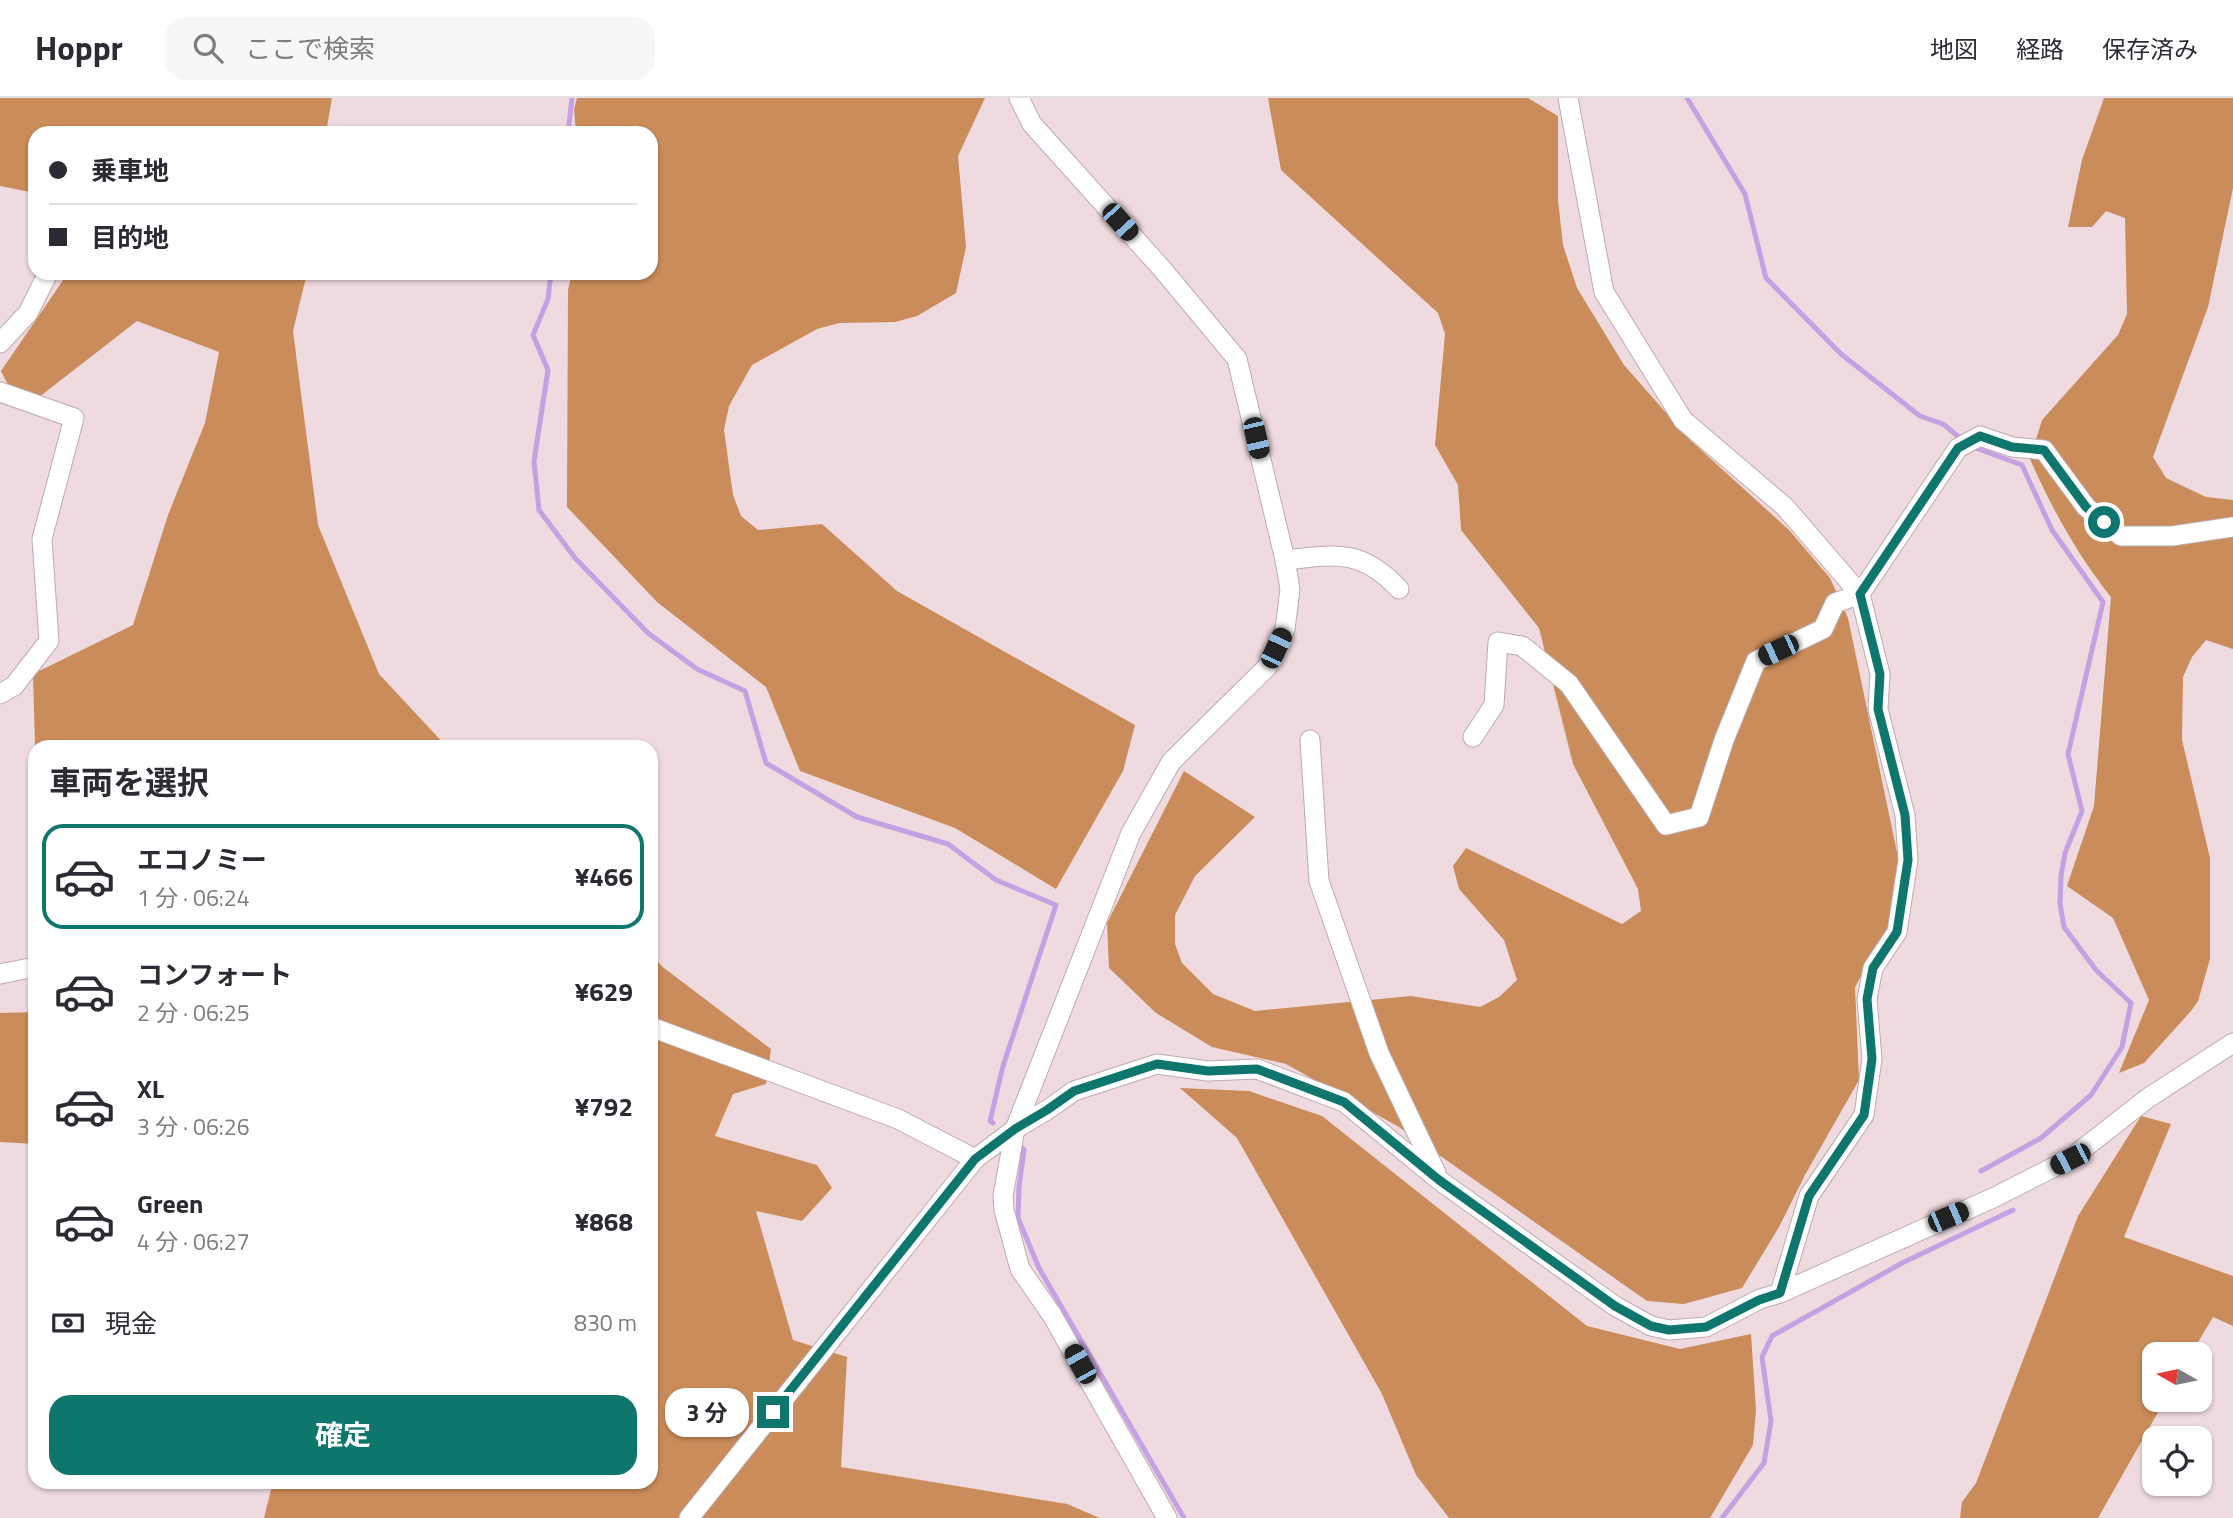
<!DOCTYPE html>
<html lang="ja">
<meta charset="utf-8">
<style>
:root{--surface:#fff;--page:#f7f7f7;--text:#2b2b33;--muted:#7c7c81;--line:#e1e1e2;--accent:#0f766e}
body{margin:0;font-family:"Titillium Web","Noto Sans JP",sans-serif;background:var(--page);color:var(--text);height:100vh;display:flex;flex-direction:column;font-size:26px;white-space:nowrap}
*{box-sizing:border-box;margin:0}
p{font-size:23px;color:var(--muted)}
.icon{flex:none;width:38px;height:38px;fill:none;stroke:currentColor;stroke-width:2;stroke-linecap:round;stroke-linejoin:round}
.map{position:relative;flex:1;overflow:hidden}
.side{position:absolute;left:28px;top:642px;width:630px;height:749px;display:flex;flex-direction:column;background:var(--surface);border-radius:21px;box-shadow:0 2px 5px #0004}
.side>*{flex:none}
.banner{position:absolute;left:28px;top:28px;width:630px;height:154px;border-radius:21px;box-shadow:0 2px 5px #0004;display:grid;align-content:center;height:154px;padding:0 21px;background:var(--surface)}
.needle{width:46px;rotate:279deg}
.buttons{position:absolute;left:2142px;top:1244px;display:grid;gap:14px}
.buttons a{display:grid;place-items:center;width:70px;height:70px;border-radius:14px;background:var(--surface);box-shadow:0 2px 5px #0004;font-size:35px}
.end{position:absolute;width:32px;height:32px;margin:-16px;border:9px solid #0f766e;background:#fff;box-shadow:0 0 0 4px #fff}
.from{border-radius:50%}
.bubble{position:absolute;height:49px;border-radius:21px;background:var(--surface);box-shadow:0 2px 5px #0004;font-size:23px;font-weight:700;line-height:49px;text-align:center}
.car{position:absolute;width:21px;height:42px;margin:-21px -10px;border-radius:9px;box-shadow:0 0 5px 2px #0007;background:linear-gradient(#222 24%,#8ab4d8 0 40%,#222 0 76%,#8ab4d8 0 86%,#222 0)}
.banner b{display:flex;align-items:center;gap:24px;height:66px;font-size:26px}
.banner b+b{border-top:2px solid var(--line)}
.banner i{width:18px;height:18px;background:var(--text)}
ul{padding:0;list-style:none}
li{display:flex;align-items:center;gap:21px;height:105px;margin:0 14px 10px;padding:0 7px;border:4px solid transparent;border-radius:21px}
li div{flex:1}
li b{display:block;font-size:26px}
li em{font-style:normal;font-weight:700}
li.selected{border-color:var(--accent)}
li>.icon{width:63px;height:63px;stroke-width:1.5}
h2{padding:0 21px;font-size:32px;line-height:84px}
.pay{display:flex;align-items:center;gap:18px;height:77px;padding:0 21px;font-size:26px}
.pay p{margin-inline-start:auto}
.cta{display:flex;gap:14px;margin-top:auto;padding:14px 21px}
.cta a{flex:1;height:80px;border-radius:21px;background:var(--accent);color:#fff;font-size:28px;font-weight:700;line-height:80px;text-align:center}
header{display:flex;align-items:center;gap:42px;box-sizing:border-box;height:98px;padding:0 35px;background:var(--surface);border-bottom:2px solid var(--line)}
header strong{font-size:33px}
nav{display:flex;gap:38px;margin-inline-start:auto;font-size:24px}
.search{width:490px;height:63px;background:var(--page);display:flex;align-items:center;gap:18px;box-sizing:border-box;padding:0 24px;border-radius:21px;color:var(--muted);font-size:26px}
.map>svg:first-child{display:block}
.forest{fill:#ca8c5a}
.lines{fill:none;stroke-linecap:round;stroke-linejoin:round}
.stream{stroke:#c5a1e3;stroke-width:5}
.street-casing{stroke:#beabaf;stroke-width:21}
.street{stroke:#fff;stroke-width:19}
.route{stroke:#0f766e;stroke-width:9}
</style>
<header>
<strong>Hoppr</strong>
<div class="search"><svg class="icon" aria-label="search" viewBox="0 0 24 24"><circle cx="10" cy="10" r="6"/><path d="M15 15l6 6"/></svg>ここで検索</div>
<nav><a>地図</a><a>経路</a><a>保存済み</a></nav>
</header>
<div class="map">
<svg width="2233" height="1420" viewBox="0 0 2233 1420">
<rect width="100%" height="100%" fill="#efdbdf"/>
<!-- forest -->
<g class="forest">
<polygon points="0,0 332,0 326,35 35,35 35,95 0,88"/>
<polygon points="577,0 985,0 958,58 966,149 956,195 917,218 895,224 839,225 817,231 752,267 729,308 724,332 733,397 741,418 758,432 822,426 897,493 1135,627 1123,673 1056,791 955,730 800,673 766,589 657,504 567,409 568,192 572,175 651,175 651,35 576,35 574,11"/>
<polygon points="1268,0 1528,0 1558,18 1558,102 1563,147 1577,190 1624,267 1690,342 1789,432 1830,480 1848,520 1899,764 1888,831 1855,889 1859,982 1805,1077 1779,1129 1742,1190 1684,1206 1647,1203 1399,1029 1286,966 1212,949 1156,915 1109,870 1107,825 1184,673 1255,719 1195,778 1175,817 1175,846 1182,865 1213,896 1255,913 1411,898 1480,909 1499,899 1517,882 1504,842 1459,791 1453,768 1466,750 1622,826 1641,813 1638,791 1573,666 1539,530 1461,432 1458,387 1435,347 1445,236 1438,215 1281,72"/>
<path d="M 2104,0 L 2233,0 L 2233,90 L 2208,209 L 2153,359 L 2166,380 L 2206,399 L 2233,402 L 2233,551 L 2206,542 L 2192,559 L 2183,579 L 2182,642 L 2210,760 L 2210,861 L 2198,903 L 2191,913 L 2144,965 L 2119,975 L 2149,902 L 2113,820 L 2067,788 L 2094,708 L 2111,499 C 2078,458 2051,409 2030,361 L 2042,322 L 2118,237 L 2127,216 L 2125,120 L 2106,113 L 2092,129 L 2068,129 L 2082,62 Z"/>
<polygon points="68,175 307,175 293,233 318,427 379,576 447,649 35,649 33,576 133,527 168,417 205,325 219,254 137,223 21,313 1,273"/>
<polygon points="651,857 664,870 771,951 766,986 733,996 715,1038 817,1067 832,1090 802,1123 756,1113 793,1242 847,1259 841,1369 1067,1406 1100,1420 264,1420 273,1384 651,1384"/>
<polygon points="35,914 35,1046 0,1044 0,915"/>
<polygon points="1180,990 1249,993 1322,1018 1587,1228 1680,1251 1751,1236 1756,1312 1753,1347 1710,1420 1449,1420 1416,1377 1382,1296 1237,1040"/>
<polygon points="2141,1018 2171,1026 2124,1139 2233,1178 2233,1228 2213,1219 2191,1256 2154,1256 2154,1302 2165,1302 2098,1420 1960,1420 1962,1404 1976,1385 2078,1118"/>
</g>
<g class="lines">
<!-- stream -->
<g class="stream">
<polyline points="1687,0 1745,96 1766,180 1841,256 1920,318 1943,326 1959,339"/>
<polyline points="568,35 572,0"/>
<polyline points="551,175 548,201 533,237 548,272 534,363 539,412 575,460 648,535 697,571 745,593 766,665 857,719 948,746 996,782 1056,807 1003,968 990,1023 993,1025"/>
<polyline points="1970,348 2022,367 2052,432 2103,504 2068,656 2082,713 2065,755 2061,778 2060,806 2064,829 2096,872 2131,905 2122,949 2091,997 2041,1040 1981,1073"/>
<polyline points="1021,1049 1024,1052 1019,1089 1018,1120 1039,1170 1184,1420"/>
<polyline points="1722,1420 1764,1365 1771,1323 1762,1259 1772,1238 1902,1165 2013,1112"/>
</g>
<!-- street casing -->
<g class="street-casing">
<g id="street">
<polyline points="1019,0 1032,26 1163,172 1237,261 1285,462 1290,491 1285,531 1267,569 1171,664 1131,735 1015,1031 1003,1098 1004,1112 1020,1171 1052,1217 1167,1420"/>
<polyline points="1568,0 1604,194 1683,322 1785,409 1860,496 1880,576 1878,611 1905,717 1908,762 1897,834 1873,870 1867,901 1872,961 1864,1017 1809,1098 1780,1195"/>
<polyline points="0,245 28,215 48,175"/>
<polyline points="0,294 74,320 42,441 49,543 14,588 0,596"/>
<path d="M 1285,462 C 1336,456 1362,451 1399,491"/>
<polyline points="1473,639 1494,607 1498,544 1522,548 1569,586 1666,727 1699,719 1724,642 1756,563 1823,531 1835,505 1860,496 1958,350 1980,338 2012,349 2044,352 2086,409 2121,438 2172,438 2233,429"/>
<polyline points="1310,642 1319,783 1379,955 1436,1075"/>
<polyline points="0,876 35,869"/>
<polyline points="651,929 898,1021 975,1061"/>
<polyline points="689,1420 975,1061 1015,1031 1047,1012 1074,993 1157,966 1208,973 1257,971 1344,1004 1439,1082 1615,1208 1651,1228 1669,1232 1706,1229 1760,1201 1780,1195 1993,1100 2070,1061 2148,1000 2233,945"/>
</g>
</g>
<!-- street -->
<use href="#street" class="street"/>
</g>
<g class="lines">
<!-- route -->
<polyline class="route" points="773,1314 975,1061 1015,1031 1047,1012 1074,993 1157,966 1208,973 1257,971 1344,1004 1439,1082 1615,1208 1651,1228 1669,1232 1706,1229 1759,1202 1780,1195 1809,1098 1864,1017 1872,961 1867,901 1873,870 1897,834 1908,762 1905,717 1878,611 1880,576 1860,496 1958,350 1980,338 2012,349 2044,352 2086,409 2104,424"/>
</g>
</svg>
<div class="buttons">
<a><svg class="needle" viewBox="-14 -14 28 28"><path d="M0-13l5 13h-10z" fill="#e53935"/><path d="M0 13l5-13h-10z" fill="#7c7c81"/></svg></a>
<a><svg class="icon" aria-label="locate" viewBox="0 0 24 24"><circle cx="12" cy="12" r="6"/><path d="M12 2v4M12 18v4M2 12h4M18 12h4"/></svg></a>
</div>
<i class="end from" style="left:2104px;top:424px"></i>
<i class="end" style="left:773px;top:1314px"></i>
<div class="bubble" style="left:665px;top:1290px;width:84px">3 分</div>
<i class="car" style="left:1120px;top:124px;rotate:138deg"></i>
<i class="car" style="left:1256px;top:340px;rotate:167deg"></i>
<i class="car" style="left:1276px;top:550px;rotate:25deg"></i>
<i class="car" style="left:1778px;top:552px;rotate:245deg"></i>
<i class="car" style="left:2070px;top:1061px;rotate:243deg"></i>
<i class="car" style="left:1948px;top:1119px;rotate:67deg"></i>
<i class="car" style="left:1080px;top:1266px;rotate:331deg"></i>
<div class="banner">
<b><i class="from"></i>乗車地</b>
<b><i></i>目的地</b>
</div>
<section class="side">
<h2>車両を選択</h2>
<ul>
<li class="selected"><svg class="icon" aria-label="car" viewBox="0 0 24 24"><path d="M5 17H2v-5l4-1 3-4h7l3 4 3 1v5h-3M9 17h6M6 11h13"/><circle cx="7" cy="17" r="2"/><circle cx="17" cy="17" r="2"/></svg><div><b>エコノミー</b><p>1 分 · 06:24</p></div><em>¥466</em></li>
<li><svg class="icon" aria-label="car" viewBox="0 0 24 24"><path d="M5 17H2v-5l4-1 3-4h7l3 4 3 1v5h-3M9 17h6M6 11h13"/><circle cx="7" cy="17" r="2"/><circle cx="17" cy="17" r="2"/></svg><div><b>コンフォート</b><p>2 分 · 06:25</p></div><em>¥629</em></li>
<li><svg class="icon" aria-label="car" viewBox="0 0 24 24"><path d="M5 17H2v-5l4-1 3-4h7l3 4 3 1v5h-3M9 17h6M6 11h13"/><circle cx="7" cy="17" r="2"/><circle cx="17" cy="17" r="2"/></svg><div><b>XL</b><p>3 分 · 06:26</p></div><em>¥792</em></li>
<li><svg class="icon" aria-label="car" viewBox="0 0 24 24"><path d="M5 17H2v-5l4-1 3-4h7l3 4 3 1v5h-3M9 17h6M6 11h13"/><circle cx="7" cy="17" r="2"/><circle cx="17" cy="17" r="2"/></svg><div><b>Green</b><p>4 分 · 06:27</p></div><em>¥868</em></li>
</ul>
<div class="pay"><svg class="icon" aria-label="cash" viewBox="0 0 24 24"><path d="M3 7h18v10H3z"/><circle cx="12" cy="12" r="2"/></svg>現金<p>830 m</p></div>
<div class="cta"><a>確定</a></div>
</section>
</div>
